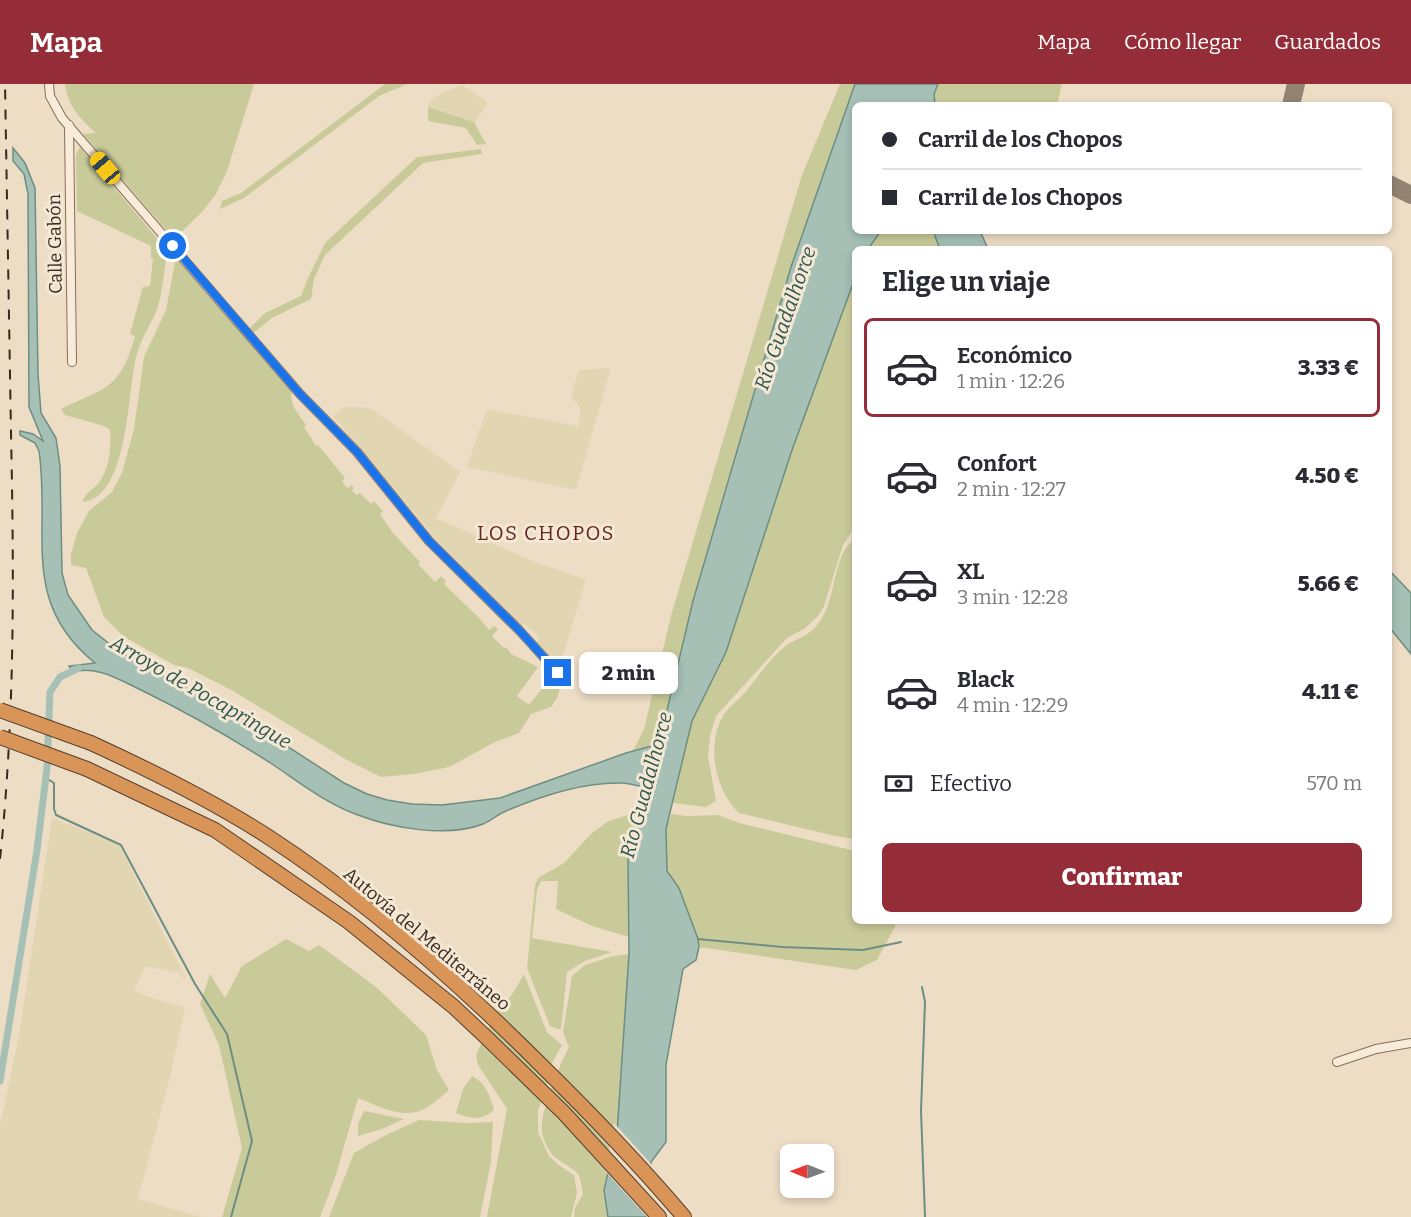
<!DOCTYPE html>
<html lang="es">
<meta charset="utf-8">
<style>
:root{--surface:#fff;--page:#f7f7f7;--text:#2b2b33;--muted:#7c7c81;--line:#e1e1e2;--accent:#942d37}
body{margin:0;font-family:Bitter,serif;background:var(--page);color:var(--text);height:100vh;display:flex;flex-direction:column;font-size:22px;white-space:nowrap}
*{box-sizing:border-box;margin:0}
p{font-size:20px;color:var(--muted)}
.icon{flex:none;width:33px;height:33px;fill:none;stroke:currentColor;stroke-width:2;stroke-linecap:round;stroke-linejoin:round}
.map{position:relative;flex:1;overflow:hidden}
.side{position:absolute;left:852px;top:162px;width:540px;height:678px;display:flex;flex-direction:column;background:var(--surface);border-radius:9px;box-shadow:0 3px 9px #0003}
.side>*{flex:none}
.guide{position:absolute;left:852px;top:18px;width:540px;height:132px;border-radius:9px;box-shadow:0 3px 9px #0003;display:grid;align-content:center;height:132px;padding:0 30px;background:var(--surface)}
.needle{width:39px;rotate:271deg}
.controls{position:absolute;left:780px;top:1060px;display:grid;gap:12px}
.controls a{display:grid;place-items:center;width:54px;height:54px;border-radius:9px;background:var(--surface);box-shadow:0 3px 9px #0003;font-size:30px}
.end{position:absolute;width:27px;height:27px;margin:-14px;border:8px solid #1a73e8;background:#fff;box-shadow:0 0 0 3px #fff}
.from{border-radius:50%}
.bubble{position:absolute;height:42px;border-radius:9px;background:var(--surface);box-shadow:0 3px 9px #0003;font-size:20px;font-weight:800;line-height:42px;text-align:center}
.car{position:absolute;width:18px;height:36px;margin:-18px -9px;border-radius:8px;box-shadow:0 0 4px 2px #0007;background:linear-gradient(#f5c518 24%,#345 0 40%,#f5c518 0 76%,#345 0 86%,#f5c518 0)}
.guide b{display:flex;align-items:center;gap:21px;height:57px;font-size:22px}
.guide b+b{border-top:2px solid var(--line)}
.guide i{width:15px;height:15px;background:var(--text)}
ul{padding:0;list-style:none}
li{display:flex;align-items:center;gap:18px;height:99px;margin:0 12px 9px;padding:0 18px;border:3px solid transparent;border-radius:9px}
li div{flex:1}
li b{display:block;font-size:22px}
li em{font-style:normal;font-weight:800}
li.active{border-color:var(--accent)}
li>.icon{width:54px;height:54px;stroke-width:1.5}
h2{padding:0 30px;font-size:27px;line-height:72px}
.pay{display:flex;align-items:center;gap:15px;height:66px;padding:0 30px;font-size:22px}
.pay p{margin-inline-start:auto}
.primary-button{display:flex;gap:12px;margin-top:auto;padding:12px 30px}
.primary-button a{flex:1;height:69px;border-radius:9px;background:var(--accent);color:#fff;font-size:24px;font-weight:800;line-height:69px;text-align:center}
header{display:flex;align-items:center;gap:36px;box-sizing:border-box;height:84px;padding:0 30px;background:var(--accent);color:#fff}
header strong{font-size:28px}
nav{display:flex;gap:33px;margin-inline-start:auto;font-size:21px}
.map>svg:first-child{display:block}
.farmland{fill:#e2d6b2}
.green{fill:#c9ca99}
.water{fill:#a6c0b6;stroke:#6d8e83;stroke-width:1.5}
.pier{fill:#edddc5}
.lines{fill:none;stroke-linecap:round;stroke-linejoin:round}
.stream{stroke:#6d8e83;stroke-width:2}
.canal{stroke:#a6c0b6;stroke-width:7}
.taxiway{stroke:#928372;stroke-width:18}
.street-casing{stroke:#876f5b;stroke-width:10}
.highway-casing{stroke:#553e2f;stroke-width:16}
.street{stroke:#f8ebd8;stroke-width:8}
.highway{stroke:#d99558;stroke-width:14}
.rail{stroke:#37291f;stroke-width:2;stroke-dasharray:10 10;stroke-linecap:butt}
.highway-bridge-casing{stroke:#553e2f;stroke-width:16;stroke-linecap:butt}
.highway-bridge{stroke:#d99558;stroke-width:14}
.route{stroke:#1a73e8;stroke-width:8}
.labels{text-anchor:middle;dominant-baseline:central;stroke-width:6;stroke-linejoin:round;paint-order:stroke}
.street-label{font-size:18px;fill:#37291f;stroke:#f4e8d4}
.water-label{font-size:20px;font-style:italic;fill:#2f5750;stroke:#f4e8d4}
.neighbourhood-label{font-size:20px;letter-spacing:1.5px;fill:#622820;stroke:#f4e8d4}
</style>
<header>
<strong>Mapa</strong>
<nav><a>Mapa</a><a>Cómo llegar</a><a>Guardados</a></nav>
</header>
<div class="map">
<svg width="1411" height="1133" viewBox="0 0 1411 1133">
<rect width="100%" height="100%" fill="#edddc5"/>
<!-- farmland -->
<g class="farmland">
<polygon points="462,1 486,17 487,21 474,38 428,23 432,14"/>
<polygon points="611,284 576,406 467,383 487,325 578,342 581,325 571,312 579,286"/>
<polygon points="345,323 361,323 372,325 460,388 436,434 530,476 586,496 559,584 535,560 540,555 535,549 524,540 522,541 437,456 333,332"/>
<polygon points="52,734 119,760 187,897 179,889 145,882 134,906 151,914 185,923 171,989 138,1115 201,1133 0,1133 0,1041 19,951"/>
</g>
<!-- green -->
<g class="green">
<path d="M 65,0 L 254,0 L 227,87 L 216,110 L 202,128 L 174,155 L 83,50 L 96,49 C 81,36 67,21 65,0 Z"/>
<polygon points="385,0 407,0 379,12 244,114 220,125 222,117 241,109"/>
<polygon points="840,0 855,0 791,183 693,517 659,661 633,667 644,645 672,528 802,91"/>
<polygon points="938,0 1062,0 1057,21 935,21 934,10"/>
<polygon points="428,23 474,38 486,60 477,61 466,44 428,37"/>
<path d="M 80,63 L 156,153 L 168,164 C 164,183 163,210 156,228 C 150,242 141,255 137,270 C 127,303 130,414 82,418 C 88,405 94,406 100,397 C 110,383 111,363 110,346 L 104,342 L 65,331 L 61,325 C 71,319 81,316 91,311 C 120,299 127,280 135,252 L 130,250 L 143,203 L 150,202 L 153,175 L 151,174 L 151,162 L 77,127 L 76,71 Z"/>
<polygon points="481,65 482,70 423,79 325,171 314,195 311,215 272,234 252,250 248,246 265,229 301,212 308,194 325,159 417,73"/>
<polygon points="881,147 933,147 940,165 868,165"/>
<path d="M 176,173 L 292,306 C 289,322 297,327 306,341 L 304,343 L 316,362 L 318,361 L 345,394 L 342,397 L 347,404 L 352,401 L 354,404 L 352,406 L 356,411 L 360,409 L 371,420 L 374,417 L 383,427 L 380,430 L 393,449 L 420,478 L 418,480 L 435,498 L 441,492 L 446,497 L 444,500 L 480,535 L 489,546 L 494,542 L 498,545 L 492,552 L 504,564 L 506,563 L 511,570 L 538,583 L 517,612 L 529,621 L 549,596 L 553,599 L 556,596 L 560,597 L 561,601 L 557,614 L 551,623 L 531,630 L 519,649 L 495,658 L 449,683 L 414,690 L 381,693 L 347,676 L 233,607 L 188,584 L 174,581 L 123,552 L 104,533 L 86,484 L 71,481 L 71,470 L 77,449 L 89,427 L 112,408 L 122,389 L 134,345 L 144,273 L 166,226 Z"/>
<polygon points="855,194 855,443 843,461 824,522 818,532 804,545 787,554 716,632 710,652 708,673 716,717 706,723 673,719 692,637 726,568 792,366"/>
<path d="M 855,453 L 855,755 L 835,752 L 739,729 C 715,706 706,662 723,632 C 730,621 740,615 748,605 C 759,591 770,575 784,563 C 794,555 810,552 818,540 C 834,519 832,491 844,467 C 847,462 852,457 855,453 Z"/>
<polygon points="642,726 628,775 629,853 592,842 556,825 558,797 541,797 537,806 532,854 612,868 585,877 567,888 561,945 557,945 550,942 527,884 535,802 538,794 564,779 591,750 607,738"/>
<polygon points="671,730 686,732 718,731 739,739 855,767 855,837 895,837 895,843 877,876 856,886 699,863 698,855 679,804 667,787 666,745"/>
<path d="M 286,855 L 309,867 L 319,861 L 376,903 L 426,951 L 437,986 L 449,1006 C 442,1012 434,1019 426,1024 C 404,1037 379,1022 358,1014 L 335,1094 L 320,1133 L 222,1133 L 242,1064 L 219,961 L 200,920 L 210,890 L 225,914 L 242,882 Z"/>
<path d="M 629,870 L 617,1050 L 604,1106 L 608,1133 L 574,1133 L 575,1124 L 583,1110 C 582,1104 581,1097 579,1092 C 575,1083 557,1078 551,1069 C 547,1063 542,1053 542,1047 C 539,1029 560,980 569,963 L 563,948 L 572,892 L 585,881 L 613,872 Z"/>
<polygon points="524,890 547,948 562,961 551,981 546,1007 538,1026 538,1048 549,1072 560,1082 574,1091 577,1109 571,1133 487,1133 507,1025 478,981 476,971 500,919 511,912"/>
<path d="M 472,992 C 486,999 490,1012 494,1026 C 482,1037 471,1035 456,1029 L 463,1005 Z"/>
<polygon points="364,1027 404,1035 382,1045 358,1052 358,1040"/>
<polygon points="419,1036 467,1039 493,1038 491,1078 480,1133 329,1133 354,1069 386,1051"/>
</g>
<!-- water -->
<g class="water">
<path d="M 855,0 L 938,0 L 934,10 L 935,21 L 855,21 L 855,147 L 881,147 L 868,165 L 855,165 L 855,194 L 792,366 L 726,568 L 692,637 L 666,745 L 667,787 L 679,804 L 698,855 L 699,863 L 696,876 L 683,885 L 666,981 L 666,1058 L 651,1078 L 646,1133 L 608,1133 L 604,1106 L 617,1050 L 629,870 L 628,775 L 647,704 C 639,702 629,699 621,699 C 583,698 541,712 506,727 C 498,730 491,737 483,740 C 447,754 392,744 358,731 C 327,720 299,698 272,680 C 230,653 186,628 141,606 C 120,596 97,581 73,588 L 69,582 L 95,579 C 19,518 51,450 39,367 L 35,359 L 20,351 L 20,347 L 33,350 L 43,357 L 29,323 L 28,110 L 24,90 L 13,77 L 13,64 L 25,79 L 35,104 L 38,290 L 41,329 L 56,354 L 60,382 L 62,489 L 68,511 L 92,546 L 120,568 L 259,644 L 344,699 L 367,710 L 387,716 L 412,720 L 442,721 L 500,714 L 626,669 L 659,660 L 693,517 L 791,183 Z"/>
<polygon points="933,147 980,147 988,165 940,165"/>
<polygon points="1389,486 1411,509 1411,570 1389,543"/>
</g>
<!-- pier -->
<polygon class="pier" points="614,1039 653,1082 649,1133 647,1133 605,1087"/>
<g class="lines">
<!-- stream -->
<g class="stream">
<polyline points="46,694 54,699 54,725 56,731 121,761 195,900 227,950 252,1057 231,1133"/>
<polyline points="698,855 782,863 863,866 901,858"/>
<polyline points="922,903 925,918 921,1027 925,1133"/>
</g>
<!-- canal -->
<polyline class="canal" points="0,997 37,766 47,684 50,608 60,593 79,584"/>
<!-- taxiway -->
<g class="taxiway">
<polyline points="1291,21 1296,0"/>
<polyline points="1389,100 1411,111"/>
</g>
<!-- street casing -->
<g class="street-casing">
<g id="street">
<polyline points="49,0 50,12 62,34 300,310 357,368 429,457 519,546 558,589"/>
<polyline points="69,41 72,278"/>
<polyline points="1337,978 1376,965 1411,959"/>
</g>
</g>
<!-- highway casing -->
<g class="highway-casing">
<g id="highway">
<path d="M 91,659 C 152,687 211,716 267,752 C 367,817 457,897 541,981 C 591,1030 639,1080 684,1133"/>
<polyline points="87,685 215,746 349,838 454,923 488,955 564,1029 659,1133"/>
</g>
</g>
<!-- street -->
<use href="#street" class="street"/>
<!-- highway -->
<use href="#highway" class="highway"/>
<!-- rail -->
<path class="rail" d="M 0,775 C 15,633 14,491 11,349 C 9,233 7,116 5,0"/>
<!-- highway-bridge casing -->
<g class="highway-bridge-casing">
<g id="highway-bridge">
<polyline points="0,626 91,659"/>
<polyline points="0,653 87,685"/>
</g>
</g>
<!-- highway-bridge -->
<use href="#highway-bridge" class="highway-bridge"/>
</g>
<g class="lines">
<!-- route -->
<polyline class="route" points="173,162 300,310 357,368 429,457 519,546 558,589"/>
</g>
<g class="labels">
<!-- street labels -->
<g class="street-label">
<text transform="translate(55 160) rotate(-91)">Calle Gabón</text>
<text transform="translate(427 855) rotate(40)">Autovía del Mediterráneo</text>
</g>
<!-- water labels -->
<g class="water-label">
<text transform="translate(785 234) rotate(-71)">Río Guadalhorce</text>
<text transform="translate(201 608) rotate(30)">Arroyo de Pocapringue</text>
<text transform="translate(646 701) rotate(-75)">Río Guadalhorce</text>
</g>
<!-- neighbourhood labels -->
<g class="neighbourhood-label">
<text x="546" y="449">LOS CHOPOS</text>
</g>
</g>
</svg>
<div class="controls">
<a><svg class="needle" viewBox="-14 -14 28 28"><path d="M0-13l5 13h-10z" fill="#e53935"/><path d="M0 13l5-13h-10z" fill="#7c7c81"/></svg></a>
</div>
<i class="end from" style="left:173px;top:162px"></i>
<i class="end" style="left:558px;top:589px"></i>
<div class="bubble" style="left:579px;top:568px;width:99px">2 min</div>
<i class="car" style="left:105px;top:84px;rotate:320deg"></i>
<div class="guide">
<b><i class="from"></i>Carril de los Chopos</b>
<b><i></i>Carril de los Chopos</b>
</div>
<section class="side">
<h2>Elige un viaje</h2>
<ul>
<li class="active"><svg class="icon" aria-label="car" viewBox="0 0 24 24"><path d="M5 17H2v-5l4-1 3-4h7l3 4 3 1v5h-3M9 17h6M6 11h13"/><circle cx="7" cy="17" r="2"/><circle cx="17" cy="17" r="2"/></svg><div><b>Económico</b><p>1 min · 12:26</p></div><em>3.33 €</em></li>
<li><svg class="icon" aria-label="car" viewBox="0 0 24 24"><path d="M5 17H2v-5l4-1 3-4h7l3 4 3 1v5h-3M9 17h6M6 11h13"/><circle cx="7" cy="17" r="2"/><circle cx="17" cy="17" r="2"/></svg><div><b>Confort</b><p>2 min · 12:27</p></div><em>4.50 €</em></li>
<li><svg class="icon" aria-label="car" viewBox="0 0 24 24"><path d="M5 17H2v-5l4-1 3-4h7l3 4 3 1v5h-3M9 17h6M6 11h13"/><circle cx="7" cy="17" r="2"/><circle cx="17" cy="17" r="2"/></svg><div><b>XL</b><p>3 min · 12:28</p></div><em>5.66 €</em></li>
<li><svg class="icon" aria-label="car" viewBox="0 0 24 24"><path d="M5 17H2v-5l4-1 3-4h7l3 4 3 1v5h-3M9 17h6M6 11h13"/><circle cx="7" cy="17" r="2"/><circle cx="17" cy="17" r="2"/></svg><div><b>Black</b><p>4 min · 12:29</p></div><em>4.11 €</em></li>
</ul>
<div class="pay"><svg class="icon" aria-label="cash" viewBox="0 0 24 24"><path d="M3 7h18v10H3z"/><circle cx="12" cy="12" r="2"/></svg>Efectivo<p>570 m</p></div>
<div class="primary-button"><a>Confirmar</a></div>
</section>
</div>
